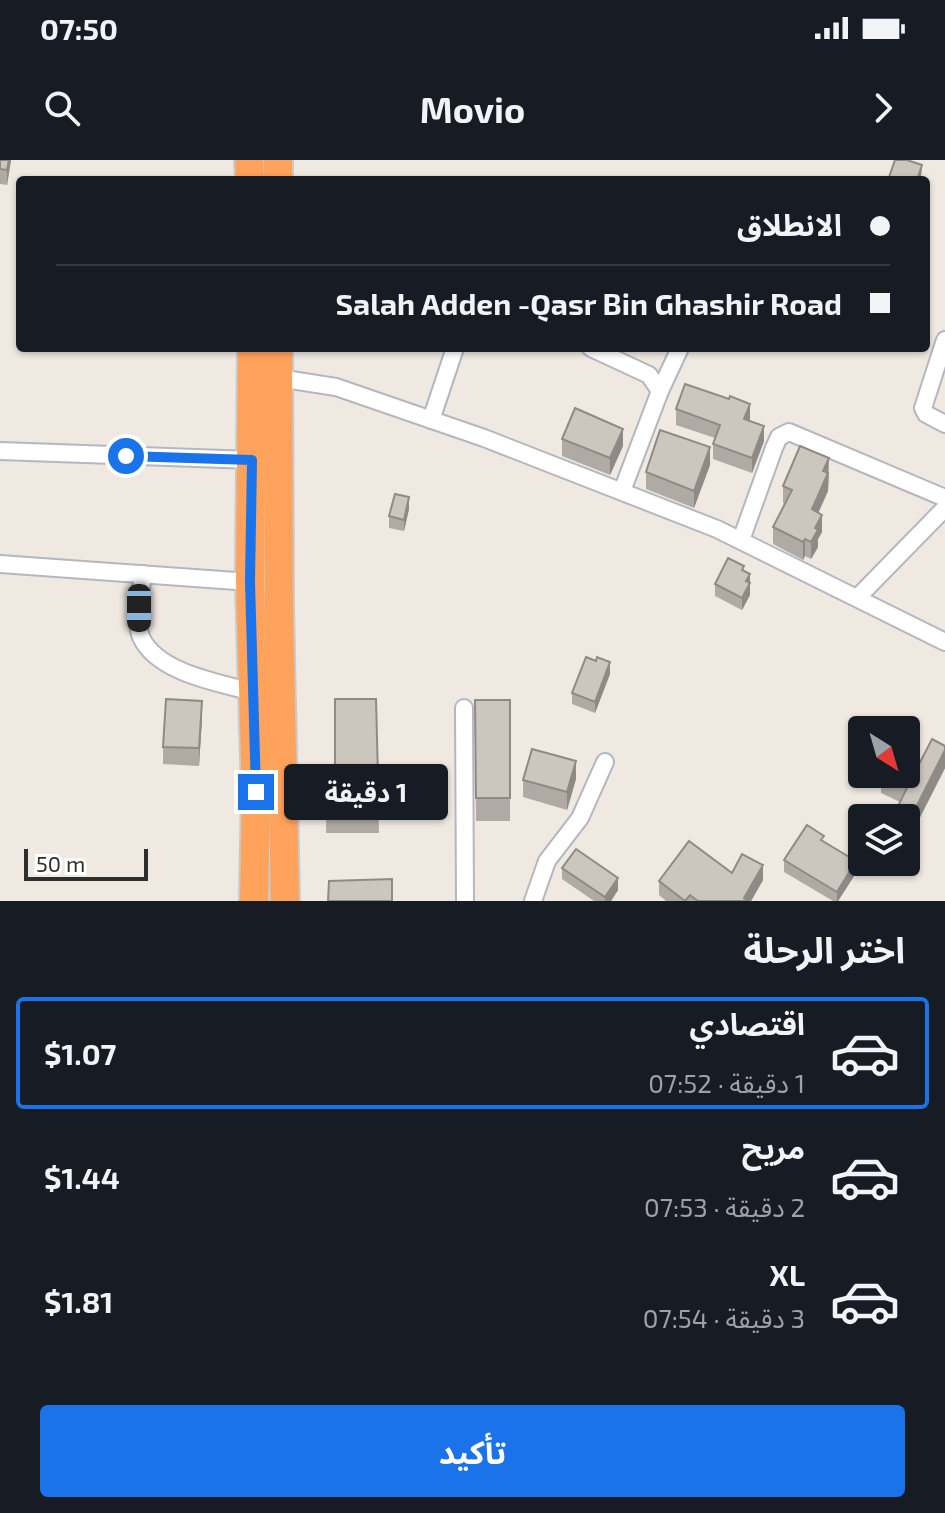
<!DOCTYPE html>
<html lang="ar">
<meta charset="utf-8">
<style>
:root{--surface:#171b24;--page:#242831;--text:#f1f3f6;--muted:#9ea1a6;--line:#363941;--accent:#1a73e8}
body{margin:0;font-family:"Exo 2","Noto Sans Arabic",sans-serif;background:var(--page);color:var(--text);direction:rtl;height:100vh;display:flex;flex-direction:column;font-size:30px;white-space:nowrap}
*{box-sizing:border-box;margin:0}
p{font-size:26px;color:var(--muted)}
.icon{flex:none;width:44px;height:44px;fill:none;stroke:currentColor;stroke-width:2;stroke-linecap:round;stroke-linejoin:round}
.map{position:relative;height:741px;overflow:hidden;direction:ltr}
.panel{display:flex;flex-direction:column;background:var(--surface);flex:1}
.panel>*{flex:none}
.top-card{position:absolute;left:16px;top:16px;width:914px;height:176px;border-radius:8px;box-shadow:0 2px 6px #0004;direction:rtl;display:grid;align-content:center;height:176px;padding:0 40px;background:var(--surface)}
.needle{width:52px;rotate:143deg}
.tools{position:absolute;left:848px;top:556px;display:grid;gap:16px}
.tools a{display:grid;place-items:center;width:72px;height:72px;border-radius:8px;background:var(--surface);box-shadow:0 2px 6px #0004;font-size:40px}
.scale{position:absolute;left:24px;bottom:20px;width:124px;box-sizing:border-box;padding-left:8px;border:4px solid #2e2e2e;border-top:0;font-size:22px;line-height:28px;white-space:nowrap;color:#2e2e2e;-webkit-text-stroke:6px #fff;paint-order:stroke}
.end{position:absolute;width:36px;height:36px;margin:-18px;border:10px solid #1a73e8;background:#fff;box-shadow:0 0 0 4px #fff}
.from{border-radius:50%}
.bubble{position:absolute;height:56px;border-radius:8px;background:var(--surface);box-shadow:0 2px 6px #0004;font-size:26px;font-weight:700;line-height:56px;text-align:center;direction:rtl}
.car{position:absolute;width:24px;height:48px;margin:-24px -12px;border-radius:10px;box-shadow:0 0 6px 2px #0007;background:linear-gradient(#222 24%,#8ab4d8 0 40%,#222 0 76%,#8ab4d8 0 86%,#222 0)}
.top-card b{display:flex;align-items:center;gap:28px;height:76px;font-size:30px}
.top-card b+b{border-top:2px solid var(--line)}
.top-card i{width:20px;height:20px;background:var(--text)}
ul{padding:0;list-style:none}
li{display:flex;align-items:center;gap:24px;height:112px;margin:0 16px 12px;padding:0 24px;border:4px solid transparent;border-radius:8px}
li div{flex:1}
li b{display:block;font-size:30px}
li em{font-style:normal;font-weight:700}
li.on{border-color:var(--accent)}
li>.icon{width:72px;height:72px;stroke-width:1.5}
h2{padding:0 40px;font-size:36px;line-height:96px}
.action{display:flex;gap:16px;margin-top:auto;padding:16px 40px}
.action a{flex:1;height:92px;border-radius:8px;background:var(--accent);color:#fff;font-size:32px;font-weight:700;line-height:92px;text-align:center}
.status{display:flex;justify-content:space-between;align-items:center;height:56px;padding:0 40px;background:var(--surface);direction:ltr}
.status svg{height:22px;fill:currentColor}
header{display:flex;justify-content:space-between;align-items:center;height:104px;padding:0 40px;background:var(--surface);font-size:36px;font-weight:700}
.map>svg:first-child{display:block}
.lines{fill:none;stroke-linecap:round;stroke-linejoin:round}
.street-casing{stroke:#b4b7c1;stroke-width:20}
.highway-casing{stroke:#c9c9c9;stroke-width:32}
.street{stroke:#fff;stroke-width:16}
.highway{stroke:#ffa35c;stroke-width:28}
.wall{fill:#afaba4}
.shaded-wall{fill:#8e8b86}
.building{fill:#cbc7bf;stroke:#8e8b86;stroke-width:2}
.route{stroke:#1a73e8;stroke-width:10}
</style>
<div class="status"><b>07:50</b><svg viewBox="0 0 49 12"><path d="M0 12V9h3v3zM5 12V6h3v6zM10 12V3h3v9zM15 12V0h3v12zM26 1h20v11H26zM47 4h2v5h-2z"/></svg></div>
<header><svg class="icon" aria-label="forward" viewBox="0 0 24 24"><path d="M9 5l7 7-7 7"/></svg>Movio<svg class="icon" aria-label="search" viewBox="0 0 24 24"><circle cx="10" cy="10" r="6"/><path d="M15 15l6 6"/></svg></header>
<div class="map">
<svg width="945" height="741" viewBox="0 0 945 741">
<rect width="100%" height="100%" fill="#efe9e1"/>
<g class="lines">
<!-- street casing -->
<g class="street-casing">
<g id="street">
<polyline points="945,180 923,248 926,254 945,264"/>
<polyline points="591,188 649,215 660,231 622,331"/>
<polyline points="278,218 336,227 484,278 717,369 945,482"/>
<polyline points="660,231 680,188"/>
<polyline points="431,260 455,188"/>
<polyline points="0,291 252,300"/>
<polyline points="741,380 774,288 779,277 789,272 945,338"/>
<polyline points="0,404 250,422"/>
<path d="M 143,414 C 141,433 134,460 141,477 C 157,513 220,523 253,532"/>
<polyline points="858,437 945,348"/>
<polyline points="464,548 465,741"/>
<polyline points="533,741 547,701 580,658 605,602"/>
</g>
</g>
<!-- highway casing -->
<g class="highway-casing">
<g id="highway">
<polyline points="249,0 250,20"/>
<polyline points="278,0 278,20"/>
<polyline points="252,188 250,422 256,632 254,741"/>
<polyline points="278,188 279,449 285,741"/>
</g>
</g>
<!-- street -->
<use href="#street" class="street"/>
<!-- highway -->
<use href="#highway" class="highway"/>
</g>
<!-- wall -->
<g class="wall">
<polygon points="0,0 11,0 7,25 0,24"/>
<polygon points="676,249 750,259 749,261 764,281 752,313 713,299 713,284 715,278 676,265"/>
<polygon points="562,279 623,286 610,315 562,296"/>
<polygon points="710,305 694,348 646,329 646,312"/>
<polygon points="829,315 828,331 818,353 822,372 818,379 818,387 811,399 805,396 803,400 773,384 773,367 785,344 783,343 783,326"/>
<polygon points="409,349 404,371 389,368 389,356"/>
<polygon points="744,411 750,414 750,435 742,450 715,436 715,424"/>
<polygon points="610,514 595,553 572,544 572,533"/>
<polygon points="376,539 379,673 326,673 327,607 335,607"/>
<polygon points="475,540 510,540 510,661 476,661"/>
<polygon points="202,558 199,606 163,604 163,587"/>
<polygon points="945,586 945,608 907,683 906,682 906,658 900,642 881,633 881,615 913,616"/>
<polygon points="576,619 567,650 523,637 523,620"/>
<polygon points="824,681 856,713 838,741 833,741 784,712 784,700"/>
<polygon points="562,708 618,730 611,741 594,741 562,719"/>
<polygon points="732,713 763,720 751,741 666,741 659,735 659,721"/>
</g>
<!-- shaded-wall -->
<g class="shaded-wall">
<polygon points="9,0 11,0 7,25 7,10"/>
<polygon points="922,5 921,20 917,20"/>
<polygon points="750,244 750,259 744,274 744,259"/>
<polygon points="764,266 764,281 752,313 752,298"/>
<polygon points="623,269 623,286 610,315 610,298"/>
<polygon points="710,287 710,305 694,348 694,331"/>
<polygon points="829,298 828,331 812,367 812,349 823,311"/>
<polygon points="409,337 409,349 404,371 404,360"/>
<polygon points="822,355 822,372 818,379 818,387 811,399 811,382 815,368"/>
<polygon points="805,379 805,396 803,400 803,382"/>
<polygon points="750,414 750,435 742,450 742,438 746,421"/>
<polygon points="610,502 610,514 595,553 595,542"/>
<polygon points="202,541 202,558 199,606 199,588"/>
<polygon points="945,590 945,608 907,683 907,665"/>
<polygon points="576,601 576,619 567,650 567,632"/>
<polygon points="856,701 856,713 838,741 837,741 837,732"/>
<polygon points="763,705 763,720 751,741 744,741 744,738"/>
<polygon points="618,718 618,730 611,741 605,741 605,737"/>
</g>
<!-- building -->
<g class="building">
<polygon points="0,0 9,0 7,10 0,9"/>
<polygon points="895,0 907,0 922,5 917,20 888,20"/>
<polygon points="685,224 729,239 730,236 750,244 744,259 764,266 752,298 713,284 720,265 676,249"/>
<polygon points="575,248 623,269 610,298 562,279"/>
<polygon points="660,270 710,287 694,331 646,312"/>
<polygon points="800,286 829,298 823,311 828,313 812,349 822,355 815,368 818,370 811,382 805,379 803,382 773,367 792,330 783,326"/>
<polygon points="395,334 409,337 404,360 389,356"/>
<polygon points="728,398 744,406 742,410 750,414 746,421 750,423 742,438 715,424"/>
<polygon points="586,497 596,501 597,497 610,502 595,542 572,533"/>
<polygon points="166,539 202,541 199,588 163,587"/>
<polygon points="335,539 376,539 379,656 326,655 327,607 335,607"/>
<polygon points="475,540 510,540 510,638 476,638"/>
<polygon points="932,579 945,586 945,590 907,665 906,665 906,658 892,658 907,628 881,615 882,614 906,614 906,613 913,616"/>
<polygon points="532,589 576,601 567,632 523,620"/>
<polygon points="807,665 824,676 821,680 856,701 837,732 784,700"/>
<polygon points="689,681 732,713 742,694 763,705 744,738 748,741 698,741 690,735 685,741 659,721"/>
<polygon points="576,689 618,718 605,737 562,708"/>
<polygon points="392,719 392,741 328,741 329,721"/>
</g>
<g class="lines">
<!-- route -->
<polyline class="route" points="126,296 252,300 250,422 256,632"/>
</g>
</svg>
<div class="tools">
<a><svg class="needle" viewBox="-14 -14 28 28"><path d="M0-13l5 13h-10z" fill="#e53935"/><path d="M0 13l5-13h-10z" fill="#9ea1a6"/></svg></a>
<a><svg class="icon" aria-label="layers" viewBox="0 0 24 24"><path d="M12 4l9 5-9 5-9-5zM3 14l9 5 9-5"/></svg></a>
</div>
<div class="scale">50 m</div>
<i class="end from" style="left:126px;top:296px"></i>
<i class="end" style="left:256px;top:632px"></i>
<div class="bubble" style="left:284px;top:604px;width:164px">1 دقيقة</div>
<i class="car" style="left:139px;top:448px;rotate:180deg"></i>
<div class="top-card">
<b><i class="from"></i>الانطلاق</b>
<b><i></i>Salah Adden -Qasr Bin Ghashir Road</b>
</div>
</div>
<section class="panel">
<h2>اختر الرحلة</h2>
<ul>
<li class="on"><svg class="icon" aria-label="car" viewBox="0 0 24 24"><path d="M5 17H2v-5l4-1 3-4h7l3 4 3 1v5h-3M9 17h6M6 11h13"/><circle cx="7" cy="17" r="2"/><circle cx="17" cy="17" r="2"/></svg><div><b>اقتصادي</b><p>1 دقيقة · 07:52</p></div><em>$1.07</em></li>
<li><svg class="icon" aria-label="car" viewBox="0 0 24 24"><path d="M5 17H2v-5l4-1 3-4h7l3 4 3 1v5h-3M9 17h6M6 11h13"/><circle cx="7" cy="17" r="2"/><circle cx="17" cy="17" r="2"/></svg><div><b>مريح</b><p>2 دقيقة · 07:53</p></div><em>$1.44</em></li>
<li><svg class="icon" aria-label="car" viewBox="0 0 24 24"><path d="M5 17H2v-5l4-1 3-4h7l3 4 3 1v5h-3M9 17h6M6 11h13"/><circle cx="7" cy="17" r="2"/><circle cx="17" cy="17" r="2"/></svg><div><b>XL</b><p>3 دقيقة · 07:54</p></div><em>$1.81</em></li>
</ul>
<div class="action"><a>تأكيد</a></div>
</section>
